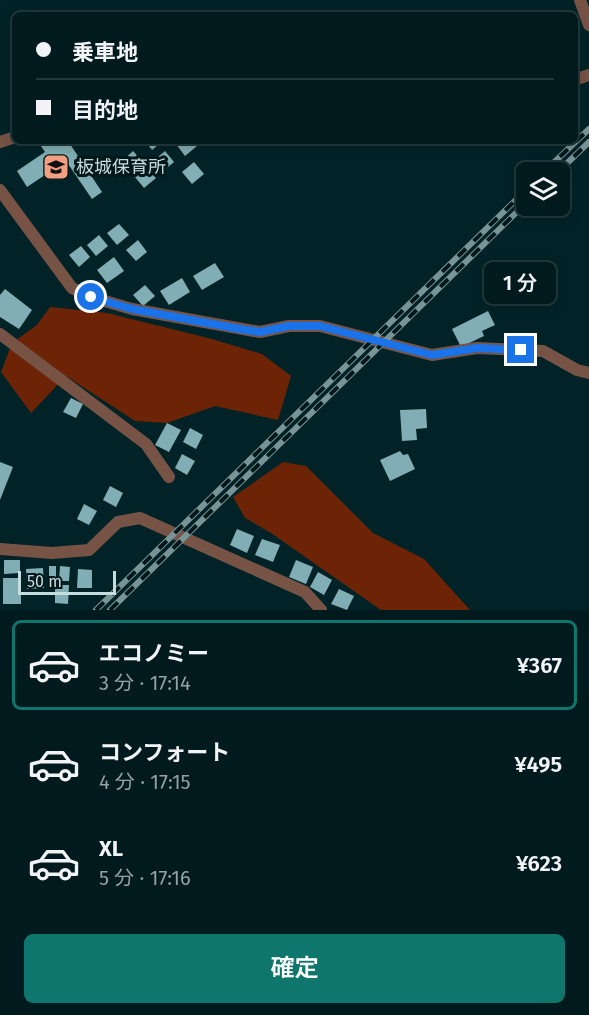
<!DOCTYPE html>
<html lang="ja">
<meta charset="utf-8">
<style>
:root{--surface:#011a1d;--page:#0f272a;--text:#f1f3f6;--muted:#96a1a4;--line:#23383b;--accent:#0f766e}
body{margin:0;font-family:"Fira Sans","Noto Sans JP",sans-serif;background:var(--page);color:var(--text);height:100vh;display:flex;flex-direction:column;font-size:22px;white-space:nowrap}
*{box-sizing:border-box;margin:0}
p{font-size:20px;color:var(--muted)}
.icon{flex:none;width:33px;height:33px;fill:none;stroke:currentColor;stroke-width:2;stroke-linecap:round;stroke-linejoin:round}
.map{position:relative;height:610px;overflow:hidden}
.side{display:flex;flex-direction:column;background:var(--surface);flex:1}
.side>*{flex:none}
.guide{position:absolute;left:12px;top:12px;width:566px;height:132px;border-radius:9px;box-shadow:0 3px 15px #0003,0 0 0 2px var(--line);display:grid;align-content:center;height:132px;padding:0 24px;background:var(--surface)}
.tools{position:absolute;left:516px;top:162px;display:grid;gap:12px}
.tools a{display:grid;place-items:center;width:54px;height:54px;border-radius:9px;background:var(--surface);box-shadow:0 3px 15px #0003,0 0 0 2px var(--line);font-size:30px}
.scale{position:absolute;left:18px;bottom:15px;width:98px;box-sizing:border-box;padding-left:6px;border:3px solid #c6dde0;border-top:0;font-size:16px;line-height:21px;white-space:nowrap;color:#c6dde0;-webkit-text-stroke:4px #03181b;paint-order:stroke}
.end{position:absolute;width:27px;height:27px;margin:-14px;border:8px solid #1a73e8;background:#fff;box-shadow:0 0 0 3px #fff}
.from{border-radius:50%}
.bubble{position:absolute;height:42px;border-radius:9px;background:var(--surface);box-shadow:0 3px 15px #0003,0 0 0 2px var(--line);font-size:20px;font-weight:600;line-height:42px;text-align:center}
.guide b{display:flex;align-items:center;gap:21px;height:57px;font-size:22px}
.guide b+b{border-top:2px solid var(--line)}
.guide i{width:15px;height:15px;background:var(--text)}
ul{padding:10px 0 0;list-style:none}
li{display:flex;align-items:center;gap:18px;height:90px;margin:0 12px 9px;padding:0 12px;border:3px solid transparent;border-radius:9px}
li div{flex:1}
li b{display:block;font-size:22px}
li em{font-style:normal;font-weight:600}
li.on{border-color:var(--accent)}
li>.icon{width:54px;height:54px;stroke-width:1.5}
.primary-button{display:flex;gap:12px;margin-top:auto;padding:12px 24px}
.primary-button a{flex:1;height:69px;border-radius:9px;background:var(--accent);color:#fff;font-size:24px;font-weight:600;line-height:69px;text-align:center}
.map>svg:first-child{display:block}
.green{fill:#6d2305}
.building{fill:#81aeb4}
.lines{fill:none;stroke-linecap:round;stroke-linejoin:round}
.street{stroke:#775346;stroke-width:12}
.rail-casing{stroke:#799497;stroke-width:6}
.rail{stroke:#03181b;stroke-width:4;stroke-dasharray:11;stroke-linecap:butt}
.route{stroke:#1a73e8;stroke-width:8}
.labels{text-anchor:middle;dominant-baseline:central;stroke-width:6;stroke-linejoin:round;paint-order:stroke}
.poi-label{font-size:18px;fill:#c6dde0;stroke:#03181b;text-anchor:start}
</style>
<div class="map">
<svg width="589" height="610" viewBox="0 0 589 610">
<rect width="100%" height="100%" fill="#012327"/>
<!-- green -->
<g class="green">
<polygon points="50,307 107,313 212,339 262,354 291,376 278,420 215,406 167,423 135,421 66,376 31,413 1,372 12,343 37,325"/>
<polygon points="283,462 306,466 373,533 424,559 470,610 381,610 271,533 245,518 233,497"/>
</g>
<!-- building -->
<g class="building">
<polygon points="49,141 68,141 102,192 92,199 66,161 27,187 17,171 45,152 41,146"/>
<polygon points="145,141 163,141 152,150"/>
<polygon points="180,141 193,141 197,146 185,156 176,144"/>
<polygon points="133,151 143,162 131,172 122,161"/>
<polygon points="165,151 174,162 162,172 153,161"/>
<polygon points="194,162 204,174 192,184 182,172"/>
<polygon points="147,167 156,178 144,188 135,177"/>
<polygon points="119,224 129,235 117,245 107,233"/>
<polygon points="99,235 108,246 96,256 87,245"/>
<polygon points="138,240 147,252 136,261 126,250"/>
<polygon points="81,246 90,257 79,267 69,255"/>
<polygon points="114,257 124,271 107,283 97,270"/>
<polygon points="215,263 224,277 202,290 193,276"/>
<polygon points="182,278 190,292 169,305 160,291"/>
<polygon points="145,285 155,296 143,306 133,295"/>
<polygon points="5,289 32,310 19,329 0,317 0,295"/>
<polygon points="488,311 495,325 482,331 484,336 461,347 452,329"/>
<polygon points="71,398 83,404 76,418 63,412"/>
<polygon points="426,409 427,428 416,429 417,440 402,441 400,410"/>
<polygon points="167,423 181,430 169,452 155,445"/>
<polygon points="190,428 203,435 196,449 183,442"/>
<polygon points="400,451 403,455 408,454 415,469 390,481 380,460"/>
<polygon points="182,454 195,461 187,475 175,468"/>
<polygon points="0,462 13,467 0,500"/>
<polygon points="110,486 123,493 116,507 103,500"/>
<polygon points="84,504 97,511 89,525 77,519"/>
<polygon points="237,529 254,536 247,553 230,545"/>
<polygon points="262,539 280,545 273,562 255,555"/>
<polygon points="4,560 20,560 20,573 4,574"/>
<polygon points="296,560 313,567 306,584 289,577"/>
<rect x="49" y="566" width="7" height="15"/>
<polygon points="60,566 70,567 69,581 59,581"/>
<polygon points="43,568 44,588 27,589 26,569"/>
<polygon points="78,569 92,570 92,588 77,588"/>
<polygon points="318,572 332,580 324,595 310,587"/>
<rect x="3" y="578" width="18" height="26"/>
<polygon points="55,585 69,585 68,604 55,603"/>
<polygon points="339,589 354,596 347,610 331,604"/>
</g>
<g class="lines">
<!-- street -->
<g class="street">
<polyline points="580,0 589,25"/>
<polyline points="574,80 589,75"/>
<polyline points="0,142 15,137"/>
<polyline points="0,190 72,288 91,297 132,309 260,332 289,326 320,326 432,355 477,348 543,351 577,370 589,373"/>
<polyline points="0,334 146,444 169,477"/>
<polyline points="0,549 52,553 89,550 118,522 140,518 305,592 321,610"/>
</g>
<!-- rail casing -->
<g class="rail-casing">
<g id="rail">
<polyline points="544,172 589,129"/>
<polyline points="558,172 589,142"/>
<polyline points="96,610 526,190"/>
<polyline points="110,610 526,203"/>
</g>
</g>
<!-- rail -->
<use href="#rail" class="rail"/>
</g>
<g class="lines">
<!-- route -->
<polyline class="route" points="91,297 132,309 240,329 260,332 289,326 320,326 432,355 477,348 521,350"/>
</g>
<!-- icons -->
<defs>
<g id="school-square" transform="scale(1.35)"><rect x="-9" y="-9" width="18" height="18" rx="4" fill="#f39f83" stroke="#03181b"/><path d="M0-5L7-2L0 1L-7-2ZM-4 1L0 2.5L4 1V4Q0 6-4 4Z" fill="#111"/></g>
</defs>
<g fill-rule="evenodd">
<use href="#school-square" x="56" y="167"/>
</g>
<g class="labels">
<!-- poi labels -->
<g class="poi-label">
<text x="76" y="167">板城保育所</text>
</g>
</g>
</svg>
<div class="tools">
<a><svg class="icon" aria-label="layers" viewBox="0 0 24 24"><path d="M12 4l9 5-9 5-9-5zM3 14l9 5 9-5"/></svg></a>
</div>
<div class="scale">50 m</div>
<i class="end from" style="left:91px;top:297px"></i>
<i class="end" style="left:521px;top:350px"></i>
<div class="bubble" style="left:484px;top:262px;width:72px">1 分</div>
<div class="guide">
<b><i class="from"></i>乗車地</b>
<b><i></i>目的地</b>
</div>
</div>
<section class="side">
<ul>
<li class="on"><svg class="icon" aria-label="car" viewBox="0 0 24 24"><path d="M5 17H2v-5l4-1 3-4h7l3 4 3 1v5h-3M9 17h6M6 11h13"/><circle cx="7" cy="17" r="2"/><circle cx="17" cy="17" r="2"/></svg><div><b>エコノミー</b><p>3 分 · 17:14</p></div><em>¥367</em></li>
<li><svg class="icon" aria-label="car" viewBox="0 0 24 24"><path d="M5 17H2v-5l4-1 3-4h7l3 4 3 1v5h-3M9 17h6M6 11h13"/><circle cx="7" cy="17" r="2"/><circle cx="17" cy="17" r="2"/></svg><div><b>コンフォート</b><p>4 分 · 17:15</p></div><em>¥495</em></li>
<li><svg class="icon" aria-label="car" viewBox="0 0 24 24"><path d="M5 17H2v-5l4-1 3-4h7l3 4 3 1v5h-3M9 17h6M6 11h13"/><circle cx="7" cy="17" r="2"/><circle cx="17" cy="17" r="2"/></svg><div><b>XL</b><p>5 分 · 17:16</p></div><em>¥623</em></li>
</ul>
<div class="primary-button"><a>確定</a></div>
</section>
